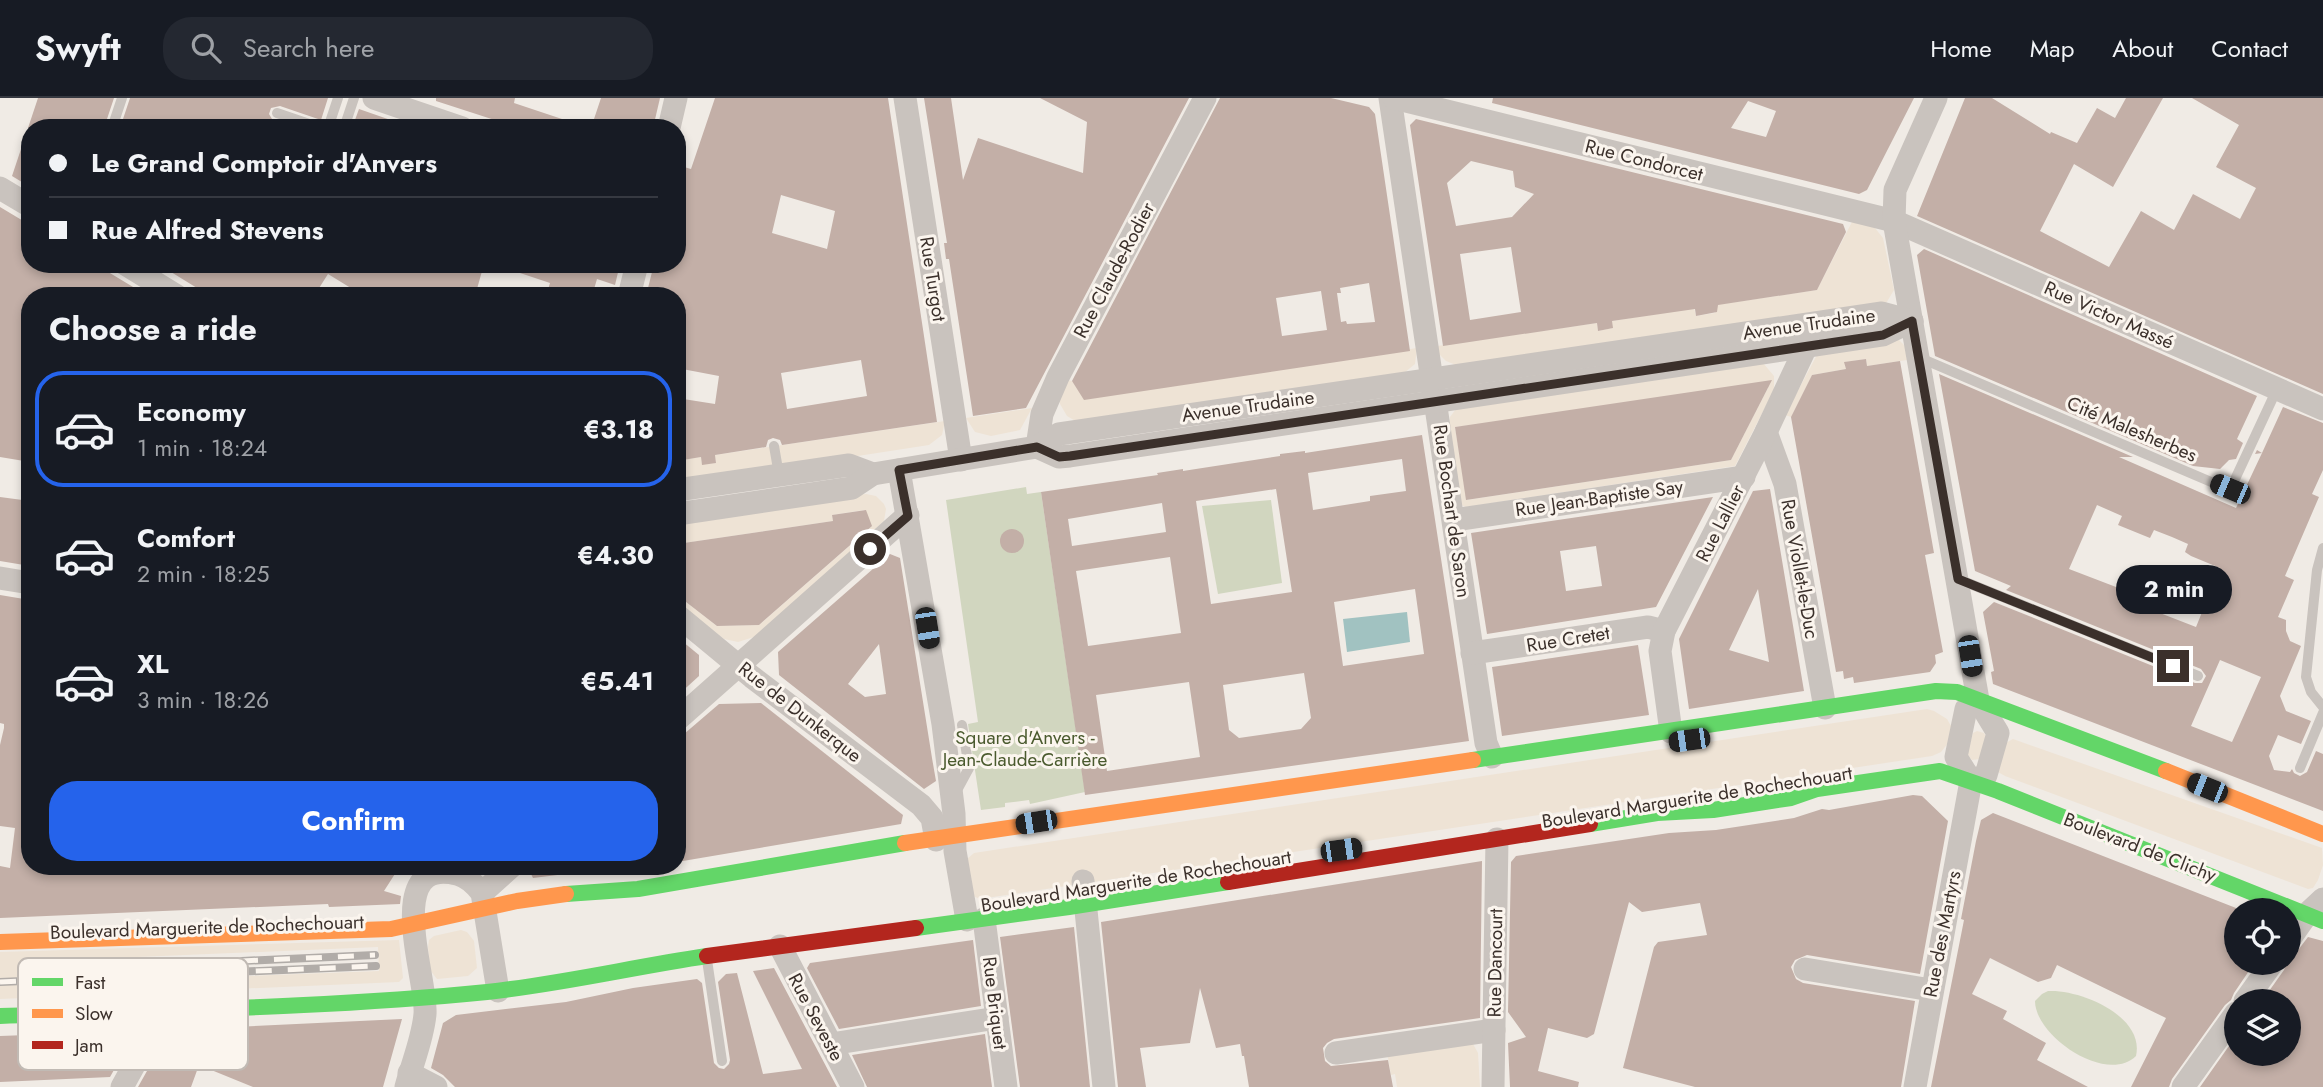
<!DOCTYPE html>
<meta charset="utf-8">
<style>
:root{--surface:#171b24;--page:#242831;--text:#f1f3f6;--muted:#9ea1a6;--line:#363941;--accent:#2563eb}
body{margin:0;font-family:Jost,sans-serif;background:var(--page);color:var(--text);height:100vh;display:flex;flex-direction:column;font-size:26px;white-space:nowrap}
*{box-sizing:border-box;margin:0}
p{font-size:23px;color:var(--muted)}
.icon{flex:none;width:38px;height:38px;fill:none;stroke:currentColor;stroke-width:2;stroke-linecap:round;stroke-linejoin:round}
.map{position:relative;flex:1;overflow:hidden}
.details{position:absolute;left:21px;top:189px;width:665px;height:588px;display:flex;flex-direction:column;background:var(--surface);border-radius:28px;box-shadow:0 4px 10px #0003}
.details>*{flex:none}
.guide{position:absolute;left:21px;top:21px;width:665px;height:154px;border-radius:28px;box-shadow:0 4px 10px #0003;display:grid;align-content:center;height:154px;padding:0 28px;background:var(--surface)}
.buttons{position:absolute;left:2224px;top:800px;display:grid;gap:14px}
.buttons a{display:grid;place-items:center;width:77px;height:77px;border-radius:50%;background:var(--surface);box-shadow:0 4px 10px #0003;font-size:35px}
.end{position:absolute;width:32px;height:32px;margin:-16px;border:9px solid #3b302b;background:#fff;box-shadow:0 0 0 4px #fff}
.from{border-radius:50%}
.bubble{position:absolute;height:49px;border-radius:24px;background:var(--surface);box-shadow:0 4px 10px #0003;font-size:23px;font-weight:700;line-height:49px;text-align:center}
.car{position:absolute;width:21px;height:42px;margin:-21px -10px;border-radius:9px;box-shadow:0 0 5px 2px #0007;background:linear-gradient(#222 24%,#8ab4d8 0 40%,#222 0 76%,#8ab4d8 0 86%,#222 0)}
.guide b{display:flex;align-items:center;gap:24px;height:66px;font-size:26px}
.guide b+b{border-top:2px solid var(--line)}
.guide i{width:18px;height:18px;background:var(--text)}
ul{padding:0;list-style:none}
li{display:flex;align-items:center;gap:21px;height:116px;margin:0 14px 10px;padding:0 14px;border:4px solid transparent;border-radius:28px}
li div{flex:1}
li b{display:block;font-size:26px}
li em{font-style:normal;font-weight:700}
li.on{border-color:var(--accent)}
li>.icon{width:63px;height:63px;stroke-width:1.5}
h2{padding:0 28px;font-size:32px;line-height:84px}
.button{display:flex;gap:14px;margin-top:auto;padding:14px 28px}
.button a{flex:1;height:80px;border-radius:28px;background:var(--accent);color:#fff;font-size:28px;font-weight:700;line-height:80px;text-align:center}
header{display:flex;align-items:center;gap:42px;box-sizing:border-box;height:98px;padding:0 35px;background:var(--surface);border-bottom:2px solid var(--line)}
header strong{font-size:33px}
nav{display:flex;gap:38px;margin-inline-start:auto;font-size:24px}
.search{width:490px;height:63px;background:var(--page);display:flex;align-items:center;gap:18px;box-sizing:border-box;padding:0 24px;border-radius:28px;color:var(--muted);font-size:26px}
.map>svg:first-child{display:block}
.green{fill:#d1d6bf}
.plaza{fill:#eee3d5;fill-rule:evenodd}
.water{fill:#a1c2c1}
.building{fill:#c3afa7;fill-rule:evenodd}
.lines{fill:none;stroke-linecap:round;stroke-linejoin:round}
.lane{stroke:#c9c3be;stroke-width:10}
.street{stroke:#c9c3be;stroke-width:23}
.fast{stroke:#63d668;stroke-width:16}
.slow{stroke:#ff974d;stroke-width:16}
.jam{stroke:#b3261e;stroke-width:16}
.rail-casing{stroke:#b1aca8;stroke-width:8}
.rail{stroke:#fbf5ee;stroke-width:5;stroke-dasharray:16;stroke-linecap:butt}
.route{stroke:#3b302b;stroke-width:9}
.labels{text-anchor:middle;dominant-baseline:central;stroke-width:6;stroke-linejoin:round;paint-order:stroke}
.street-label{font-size:19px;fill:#3b302b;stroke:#fbf5ee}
.park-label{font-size:19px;fill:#4a5a2e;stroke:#fbf5ee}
.key{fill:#fbf5ee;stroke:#c1bab4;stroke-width:2}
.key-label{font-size:19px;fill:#3b302b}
</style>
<header>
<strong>Swyft</strong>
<div class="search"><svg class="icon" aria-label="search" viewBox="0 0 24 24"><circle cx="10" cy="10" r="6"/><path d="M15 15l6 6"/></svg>Search here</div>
<nav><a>Home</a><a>Map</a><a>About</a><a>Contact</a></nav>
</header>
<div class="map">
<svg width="2323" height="989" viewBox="0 0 2323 989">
<rect width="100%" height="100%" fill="#f0ebe5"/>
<!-- green -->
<g class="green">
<polygon points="1026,389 1027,396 1041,394 1085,694 1030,706 1029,702 1005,705 1005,709 981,712 968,626 978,624 946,402"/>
<polygon points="1271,402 1282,485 1218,496 1202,408"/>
<path d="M 2048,893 C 2080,891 2145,918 2136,958 C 2106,987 2035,938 2035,903 L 2042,896 Z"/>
</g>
<!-- plaza -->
<g class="plaza">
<polygon points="1853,122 1875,130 1883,140 1894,192 1885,207 1456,267 1446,263 1439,256 1437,248 1597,225 1598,233 1612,230 1612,223 1694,210 1696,218 1715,215 1714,207 1817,192"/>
<polygon points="1898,241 1905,248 1907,262 1867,268 1866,261 1845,264 1846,271 1812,277 1791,319 1785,317 1818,255"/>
<polygon points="1417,250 1415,266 1404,275 1077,324 1067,318 1060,306 1059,301 1067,282 1072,283 1085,301"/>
<path d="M 1763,265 L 1774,278 L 1774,292 L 1735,368 L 1466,409 L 1461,407 L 1449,328 L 1450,319 L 1456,311 ZM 1768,290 L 1731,362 L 1467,402 L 1455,329 Z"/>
<polygon points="1032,310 1020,332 991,338 975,334 966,320"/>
<polygon points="945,323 942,337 929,347 677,386 677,363 701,359 702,366 716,365 715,357"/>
<polygon points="866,396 876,398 884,406 886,411 884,423 757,538 738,544 724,541 677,505 677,497 717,528 759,527 870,430 871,426 864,412 832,417 833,423 677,446 677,424"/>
<polygon points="1927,611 1934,613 1947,621 1951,628 1949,644 1941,654 1932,658 980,801 973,798 967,761 974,755"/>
<polygon points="1977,633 1984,635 1987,641 1980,661 1972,662 1967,656 1973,635"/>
<polygon points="2013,641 2322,750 2323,767 2318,782 2313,790 2308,791 2005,678 1998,674 2004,646"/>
<polygon points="461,832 467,834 474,843 477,870 468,878 437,881 430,872 428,849 429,842 434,838"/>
<path d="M 399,842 L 403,880 L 399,884 L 0,901 L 0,854 ZM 378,849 L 379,873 L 20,887 L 19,864 Z"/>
<polygon points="1473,946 1478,955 1480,989 1397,989 1395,976 1391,977 1387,954"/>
</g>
<!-- water -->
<polygon class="water" points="1407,514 1410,544 1347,554 1343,521"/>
<!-- building -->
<g class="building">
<polygon points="38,0 114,0 104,30 28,30"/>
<polygon points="130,0 328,0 321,22 280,8 271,10 269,16 272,21 296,30 120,30"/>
<polygon points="436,0 515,0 514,5 580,27 579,30 505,30 507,26 436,3"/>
<polygon points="601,0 660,0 653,30 591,30"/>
<path d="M 715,0 L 888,0 L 937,324 L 782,347 L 780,342 L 773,340 L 768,342 L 766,349 L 715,357 L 716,365 L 702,367 L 701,359 L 677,363 L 677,300 L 715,306 L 719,278 L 677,270 L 677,198 L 646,198 L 654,166 L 677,166 L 677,67 L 691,71 ZM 781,97 L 835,113 L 827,151 L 772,135 ZM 861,262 L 867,298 L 787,311 L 781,275 Z"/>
<polygon points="924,0 951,0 963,82 978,40 1083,75 1087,24 1040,0 1189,0 1026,310 973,318 949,161 946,161 944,145 947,145"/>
<path d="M 1220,0 L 1331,0 L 1369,9 L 1375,16 L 1410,253 L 1084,302 L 1072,283 ZM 1369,185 L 1375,224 L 1347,226 L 1346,223 L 1341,224 L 1337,195 L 1341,195 L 1340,190 ZM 1321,193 L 1327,232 L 1282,238 L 1276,200 Z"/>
<path d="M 1493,0 L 1914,0 L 1867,92 L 1859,96 L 1492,5 ZM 1748,3 L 1776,13 L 1766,39 L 1731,30 Z"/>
<polygon points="1965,0 1992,0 2050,36 2051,34 2077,45 2097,10 2115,20 2126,0 2163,0 2113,89 2074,66 2040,133 2109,169 2141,113 2174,132 2193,96 2240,121 2256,90 2216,69 2239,27 2192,0 2323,0 2323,296 1917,118"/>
<polygon points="359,11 405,27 405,30 352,30"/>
<path d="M 1416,21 L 1843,126 L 1846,134 L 1817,192 L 1718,207 L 1717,214 L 1696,218 L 1695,211 L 1612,223 L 1613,230 L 1598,233 L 1597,225 L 1443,248 L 1410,27 ZM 1471,63 L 1513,73 L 1515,89 L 1534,96 L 1512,119 L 1456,128 L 1447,85 ZM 1511,149 L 1521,214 L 1470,222 L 1460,156 Z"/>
<polygon points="27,33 30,33 30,89 12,78"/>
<polygon points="0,109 30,127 30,166 95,166 148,198 30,198 30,364 0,359"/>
<polygon points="1924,151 2257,298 2237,341 2243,345 2236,361 2229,362 2220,371 2193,368 1935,258 1917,157"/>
<polygon points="158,166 214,166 224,172 228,166 484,166 475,198 352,198 354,192 328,176 314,198 210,198"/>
<polygon points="502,166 620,166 615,187 597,181 592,198 546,198 550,185 502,169"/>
<polygon points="1866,261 1867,268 1900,263 1934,455 1925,457 1943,554 1935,557 1936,565 1930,574 1854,585 1853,579 1844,581 1843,573 1836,574 1791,319 1812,277 1846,271 1844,264"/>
<path d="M 1939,276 L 2133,359 L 2119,359 L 2236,410 L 2262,355 L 2255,356 L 2257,352 L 2262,355 L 2283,309 L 2323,325 L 2323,372 L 2312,396 L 2319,399 L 2285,478 L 2294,482 L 2278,519 L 2286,522 L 2286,533 L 2290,543 L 2301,548 L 2280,598 L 2286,613 L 2311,623 L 2301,646 L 2278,637 L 2269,658 L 2274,672 L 2290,674 L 2292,671 L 2294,675 L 2300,678 L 2307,674 L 2316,653 L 2323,656 L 2323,713 L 1993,586 L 1991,574 L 1994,573 L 1983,514 L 1994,504 L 2195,585 L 2202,585 L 2206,578 L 2201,571 L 2006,492 L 2011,488 L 1975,473 ZM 2097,407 L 2122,418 L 2118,427 L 2150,440 L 2154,432 L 2172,439 L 2188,446 L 2185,454 L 2191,458 L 2220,470 L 2196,529 L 2147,510 L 2150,502 L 2069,471 ZM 2220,562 L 2261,579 L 2232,644 L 2191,628 Z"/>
<polygon points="1772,282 1731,362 1466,402 1455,329"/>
<path d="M 1422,337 L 1469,643 L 1085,697 L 1041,394 L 1158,377 L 1157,375 L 1183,371 L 1183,373 L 1280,358 L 1280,356 L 1305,353 L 1305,355 ZM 1402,361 L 1406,393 L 1370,398 L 1370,403 L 1313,412 L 1308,375 ZM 1276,391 L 1292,494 L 1211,506 L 1196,403 ZM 1162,405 L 1166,434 L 1072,448 L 1068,421 ZM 1170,459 L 1181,535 L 1088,548 L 1076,473 ZM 1415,491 L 1424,556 L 1343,568 L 1334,504 ZM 1304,575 L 1311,620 L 1301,631 L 1239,640 L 1229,632 L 1223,587 ZM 1189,584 L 1200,659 L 1107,673 L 1096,597 Z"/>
<path d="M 1770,391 L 1804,593 L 1689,611 L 1679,541 L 1753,393 ZM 1758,491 L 1769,564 L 1729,552 Z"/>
<polygon points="0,399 30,403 30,468 0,463"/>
<path d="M 1713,399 L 1656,509 L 1487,536 L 1471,435 ZM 1596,448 L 1602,488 L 1566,493 L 1560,453 Z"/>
<polygon points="866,412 872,428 759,527 717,528 677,497 677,446 833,423 832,417"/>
<circle cx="1012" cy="443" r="12"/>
<path d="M 890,456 L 900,460 L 932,660 L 936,683 L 924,691 L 779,577 L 778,554 ZM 879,546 L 886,596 L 865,599 L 848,586 Z"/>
<polygon points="0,497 30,502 30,569 23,603 30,604 30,768 400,768 384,793 401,798 400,806 329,809 328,806 0,820 0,768 10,770 15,730 0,728 0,647 4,630 4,626 0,625"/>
<polygon points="677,539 699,557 699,578 677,598"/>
<polygon points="1638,547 1649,617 1502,638 1492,569"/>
<polygon points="761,605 903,717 901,726 677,764 677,642 719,606"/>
<polygon points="1913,697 1922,698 1948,723 1920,876 1807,857 1795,862 1791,869 1796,881 1803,885 1915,903 1901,989 1695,989 1623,970 1654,849 1658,844 1707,837 1700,805 1642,814 1629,804 1594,936 1587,940 1548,930 1538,973 1579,984 1578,989 1510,989 1508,945 1526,939 1508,914 1511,764 1516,758 1669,735 1716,732 1794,720 1822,711 1829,712"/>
<polygon points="1993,715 2236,810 2236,864 2255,864 2234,895 2231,902 2225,907 2172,981 2169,989 2131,989 2166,920 2057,867 2051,880 2038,884 1990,860 1972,896 2007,913 2003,921 2046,945 2037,962 2088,989 1931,989 1964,822 1961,821 1976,743 1981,722"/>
<polygon points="1482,763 1480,920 1334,941 1327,945 1323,950 1325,963 1331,968 1388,962 1393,989 1249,989 1244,958 1242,958 1240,946 1216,950 1200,890 1190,945 1140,950 1146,989 1118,989 1101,824"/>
<polygon points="527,768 589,768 590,773 533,780"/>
<polygon points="1074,829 1090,989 1020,989 1000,839"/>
<polygon points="2308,839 2323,843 2323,989 2200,989 2236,938 2236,956 2289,956 2289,903 2262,903 2284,872 2287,864 2289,864"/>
<polygon points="973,842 981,908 839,931 807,870 810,865"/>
<polygon points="774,870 837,989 455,989 443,977 431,970 443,925 456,917 566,904 633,890 697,881 702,885 714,965 719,970 724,971 729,966 730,962 718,884 726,876 737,875 763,976 802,971 753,873"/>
<polygon points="402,921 383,989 253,989 199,967 191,989 138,989 170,932"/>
<polygon points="136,933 110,979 0,984 0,938"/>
<polygon points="985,936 992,989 867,989 852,957"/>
</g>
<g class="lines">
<!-- lane -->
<g class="lane">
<polyline points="277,15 321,30"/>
<polyline points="345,27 354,0"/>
<polyline points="112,30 122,0"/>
<polyline points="328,30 338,0"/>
<polyline points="1918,259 2230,392 2277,291"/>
<polyline points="774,348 779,377"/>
<polyline points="2323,450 2317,472 2306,579 2311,594 2323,609"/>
<polyline points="1958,481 2198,578"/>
<polyline points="2300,670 2323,615"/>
<polyline points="956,694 969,670 962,627"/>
<polyline points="707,862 722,963"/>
</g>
<!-- street -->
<g class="street">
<polyline points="374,0 462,30"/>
<polyline points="905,0 961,362"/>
<polyline points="1390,0 1486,645 1492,659"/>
<polyline points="1394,0 1894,123 2323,311"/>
<polyline points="1936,0 1895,92 1894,123 1978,602 1998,635 1986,677 1971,683"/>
<polyline points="669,30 676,0"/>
<polyline points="0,90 30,108"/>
<polyline points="125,166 177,198"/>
<polyline points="629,198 637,166"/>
<polyline points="1766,334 1785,386 1825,610"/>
<polyline points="1037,349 1059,359 1070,358 1883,237 1912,223"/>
<polyline points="1037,349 1042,316 1058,279 1205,0"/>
<polyline points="899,372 943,626 954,716 955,753 967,822"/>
<polyline points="677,392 849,367 873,376"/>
<polyline points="677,416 852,390 873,376 1037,349 1059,336 1882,215 1912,223"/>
<polyline points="1454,422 1744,379"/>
<polyline points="0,480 30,485"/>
<polyline points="677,517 752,579 921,707 932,720 936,742"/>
<polyline points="1472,555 1648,529 1664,533"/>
<polyline points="677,622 908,417"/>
<polyline points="1671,634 1660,553 1664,533 1766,334 1812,236"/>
<polyline points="1971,683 1956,659 1966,611 1978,602"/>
<polyline points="1083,783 1104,989"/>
<polyline points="482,795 512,768"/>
<polyline points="984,821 1006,989"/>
<polyline points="2289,842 2308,815 2323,801"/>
<polyline points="780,848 853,989"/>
<polyline points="1805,871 1931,892"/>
<polyline points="2245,903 2273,864"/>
<polyline points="831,946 997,920"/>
<polyline points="1336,955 1494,932"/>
<polyline points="409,975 436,989"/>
<polyline points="122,989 164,913"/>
<path d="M 406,989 C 412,966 423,940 425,916 C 428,883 381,758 457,776 C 468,779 475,786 482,795 L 498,893"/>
<polyline points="1493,989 1497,741"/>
<polyline points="1915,989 1971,683"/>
<polyline points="2183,989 2236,915"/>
</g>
<!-- fast -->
<g class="fast">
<polyline points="1473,662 1936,593 1957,594 2166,673"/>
<polyline points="1590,726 1657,715 1713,712 1791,700 1817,691 1940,673 1998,693 2323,823"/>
<polyline points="566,796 638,791 905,745"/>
<polyline points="916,830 1069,809 1228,784"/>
<path d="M 0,918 C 162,912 326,910 487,894 C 561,886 633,869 707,858"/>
</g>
<!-- slow -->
<g class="slow">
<polyline points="2166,673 2323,736"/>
<polyline points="905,745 1473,662"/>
<polyline points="0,844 391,831 517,803 566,796"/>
</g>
<!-- jam -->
<g class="jam">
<polyline points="1228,784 1590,726"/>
<polyline points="707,858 916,830"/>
</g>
<!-- rail casing -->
<g class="rail-casing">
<g id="rail">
<polyline points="242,863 375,857"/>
<polyline points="0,884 376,868"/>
</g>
</g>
<!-- rail -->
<use href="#rail" class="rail"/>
</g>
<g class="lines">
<!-- route -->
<polyline class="route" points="870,451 908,418 899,372 1037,349 1059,359 1070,358 1883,237 1912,223 1958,481 2173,568"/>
</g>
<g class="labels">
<!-- street labels -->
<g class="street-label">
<text transform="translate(1644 62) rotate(14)">Rue Condorcet</text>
<text transform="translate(1114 172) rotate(-62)">Rue Claude-Rodier</text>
<text transform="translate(933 181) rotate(81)">Rue Turgot</text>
<text transform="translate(2109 217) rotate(24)">Rue Victor Massé</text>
<text transform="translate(1809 226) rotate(-8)">Avenue Trudaine</text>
<text transform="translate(1248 308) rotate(-8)">Avenue Trudaine</text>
<text transform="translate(2132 331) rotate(23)">Cité Malesherbes</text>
<text transform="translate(1599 400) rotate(-8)">Rue Jean-Baptiste Say</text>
<text transform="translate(1452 413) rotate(82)">Rue Bochart de Saron</text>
<text transform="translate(1720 425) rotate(-63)">Rue Lallier</text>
<text transform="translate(1800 471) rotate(80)">Rue Viollet-le-Duc</text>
<text transform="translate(1568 541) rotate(-9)">Rue Cretet</text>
<text transform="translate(800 614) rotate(38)">Rue de Dunkerque</text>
<text transform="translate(1697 699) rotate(-9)">Boulevard Marguerite de Rochechouart</text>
<text transform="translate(2140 749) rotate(21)">Boulevard de Clichy</text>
<text transform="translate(1136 783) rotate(-9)">Boulevard Marguerite de Rochechouart</text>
<text transform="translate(207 829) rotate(-2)">Boulevard Marguerite de Rochechouart</text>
<text transform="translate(1942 836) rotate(-79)">Rue des Martyrs</text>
<text transform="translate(1495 865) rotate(-89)">Rue Dancourt</text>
<text transform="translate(995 905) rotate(83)">Rue Briquet</text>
<text transform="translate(816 919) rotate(62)">Rue Seveste</text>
</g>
<!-- park labels -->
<g class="park-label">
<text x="1025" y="639">Square d'Anvers -<tspan x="1025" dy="22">Jean-Claude-Carrière</tspan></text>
</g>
</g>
<!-- legend -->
<rect x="18" y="860" width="230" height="112" rx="10" class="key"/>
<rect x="32" y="880" width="31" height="8" fill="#63d668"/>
<rect x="32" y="911" width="31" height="9" fill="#ff974d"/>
<rect x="32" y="943" width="31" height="8" fill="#b3261e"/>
<g class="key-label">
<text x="75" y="891">Fast</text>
<text x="75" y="922">Slow</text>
<text x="75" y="954">Jam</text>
</g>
</svg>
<div class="buttons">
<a><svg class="icon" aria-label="locate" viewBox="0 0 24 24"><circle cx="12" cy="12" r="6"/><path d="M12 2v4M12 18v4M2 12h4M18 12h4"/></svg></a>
<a><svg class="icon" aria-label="layers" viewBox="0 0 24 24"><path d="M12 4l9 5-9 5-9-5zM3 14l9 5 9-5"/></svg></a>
</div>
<i class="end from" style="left:870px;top:451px"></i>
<i class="end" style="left:2173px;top:568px"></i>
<div class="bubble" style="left:2116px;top:467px;width:116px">2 min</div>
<i class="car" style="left:2230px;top:391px;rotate:293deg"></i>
<i class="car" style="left:927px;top:530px;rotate:171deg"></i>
<i class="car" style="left:1970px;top:558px;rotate:171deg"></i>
<i class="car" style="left:1689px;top:642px;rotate:262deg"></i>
<i class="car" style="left:2207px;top:690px;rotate:292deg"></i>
<i class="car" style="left:1036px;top:724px;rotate:261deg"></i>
<i class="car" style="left:1341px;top:752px;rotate:82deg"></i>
<div class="guide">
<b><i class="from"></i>Le Grand Comptoir d'Anvers</b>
<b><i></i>Rue Alfred Stevens</b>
</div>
<section class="details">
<h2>Choose a ride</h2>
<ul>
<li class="on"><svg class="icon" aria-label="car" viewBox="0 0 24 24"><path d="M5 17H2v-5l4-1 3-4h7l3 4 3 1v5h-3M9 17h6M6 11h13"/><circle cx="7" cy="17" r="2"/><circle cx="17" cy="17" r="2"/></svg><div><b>Economy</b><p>1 min · 18:24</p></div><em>€3.18</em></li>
<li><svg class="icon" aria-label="car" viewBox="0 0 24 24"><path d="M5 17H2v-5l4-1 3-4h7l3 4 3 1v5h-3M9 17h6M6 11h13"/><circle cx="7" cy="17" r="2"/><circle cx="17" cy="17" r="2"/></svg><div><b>Comfort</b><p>2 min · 18:25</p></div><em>€4.30</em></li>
<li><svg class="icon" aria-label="car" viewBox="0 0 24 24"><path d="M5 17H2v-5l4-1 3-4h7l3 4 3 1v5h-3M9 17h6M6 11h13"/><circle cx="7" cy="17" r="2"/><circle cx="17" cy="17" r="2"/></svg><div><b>XL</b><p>3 min · 18:26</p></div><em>€5.41</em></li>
</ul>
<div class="button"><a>Confirm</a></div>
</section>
</div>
